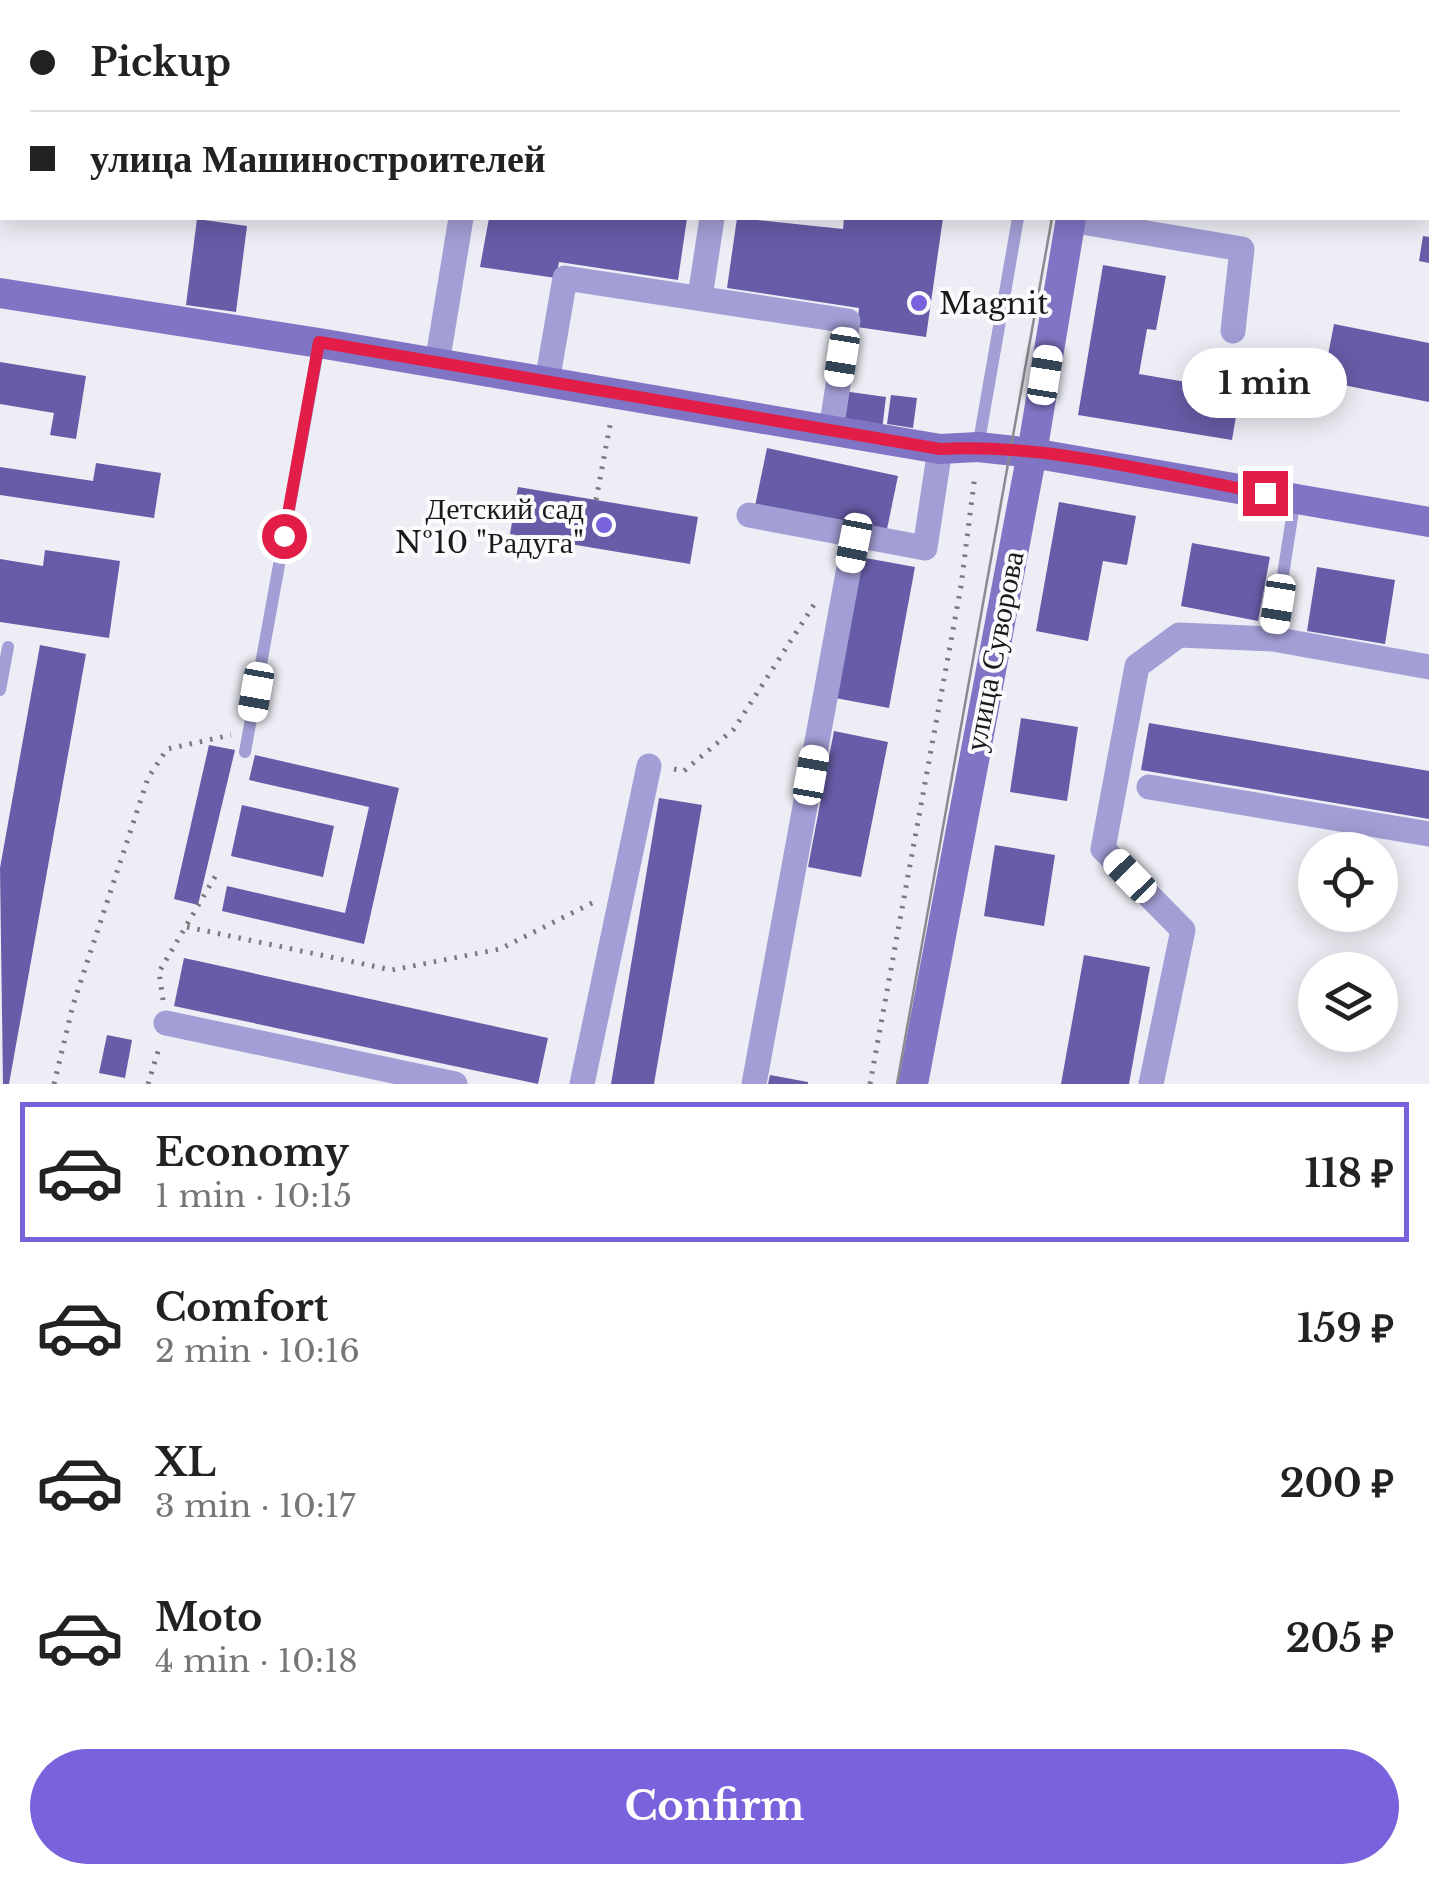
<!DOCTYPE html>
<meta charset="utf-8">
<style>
:root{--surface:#fff;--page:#f2f2f2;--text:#222;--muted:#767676;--line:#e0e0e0;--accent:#7962dc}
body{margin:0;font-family:"Libre Baskerville",serif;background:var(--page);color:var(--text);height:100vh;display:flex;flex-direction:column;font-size:38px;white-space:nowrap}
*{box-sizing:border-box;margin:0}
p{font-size:32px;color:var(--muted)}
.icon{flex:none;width:55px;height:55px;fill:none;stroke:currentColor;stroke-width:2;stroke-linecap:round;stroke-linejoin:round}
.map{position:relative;height:1084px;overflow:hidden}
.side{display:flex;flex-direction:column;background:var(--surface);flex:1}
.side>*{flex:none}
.guide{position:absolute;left:0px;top:0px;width:1430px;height:220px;box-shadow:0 5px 25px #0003;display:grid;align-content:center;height:220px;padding:0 30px;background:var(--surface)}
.fabs{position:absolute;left:1298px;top:832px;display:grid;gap:20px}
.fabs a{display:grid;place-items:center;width:100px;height:100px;border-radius:50%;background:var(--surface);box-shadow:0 5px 25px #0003;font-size:50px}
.end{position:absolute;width:45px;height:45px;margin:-22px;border:12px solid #e11d48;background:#fff;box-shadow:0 0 0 5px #fff}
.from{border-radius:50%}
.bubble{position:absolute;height:70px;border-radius:35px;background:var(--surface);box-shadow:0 5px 25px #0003;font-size:32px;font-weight:800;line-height:70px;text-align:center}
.car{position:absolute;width:30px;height:60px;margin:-30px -15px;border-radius:12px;box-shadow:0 0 8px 2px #0007;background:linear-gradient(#fff 24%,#345 0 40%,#fff 0 76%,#345 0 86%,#fff 0)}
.guide b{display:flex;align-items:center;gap:35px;height:95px;font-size:38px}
.guide b+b{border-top:2px solid var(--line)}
.guide i{width:25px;height:25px;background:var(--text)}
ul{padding:18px 0 0;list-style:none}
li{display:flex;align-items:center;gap:30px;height:140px;margin:0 20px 15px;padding:0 10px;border:5px solid transparent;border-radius:0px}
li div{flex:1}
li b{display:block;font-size:38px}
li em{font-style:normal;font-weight:800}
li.on{border-color:var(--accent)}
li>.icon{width:90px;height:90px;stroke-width:1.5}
.primary-button{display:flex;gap:20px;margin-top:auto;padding:20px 30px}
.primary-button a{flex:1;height:115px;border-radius:60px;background:var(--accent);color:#fff;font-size:40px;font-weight:800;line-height:115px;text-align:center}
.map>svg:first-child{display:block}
.building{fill:#675ca7}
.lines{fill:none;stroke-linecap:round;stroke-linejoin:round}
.path{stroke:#79797e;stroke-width:5;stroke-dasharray:2.5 8;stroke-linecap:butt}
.lane{stroke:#a39ed5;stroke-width:12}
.street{stroke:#a39ed5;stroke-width:25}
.secondary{stroke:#8075c5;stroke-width:30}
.tram{stroke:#8a8a90;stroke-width:2.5}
.route{stroke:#e11d48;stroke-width:12}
.poi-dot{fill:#7962dc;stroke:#fbfbfe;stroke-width:4}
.labels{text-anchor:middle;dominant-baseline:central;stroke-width:8;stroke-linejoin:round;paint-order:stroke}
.poi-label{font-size:30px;fill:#1a1a1d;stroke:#fbfbfe;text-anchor:start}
.street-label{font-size:30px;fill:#1a1a1d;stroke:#fbfbfe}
</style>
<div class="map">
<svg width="1429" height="1084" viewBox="0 0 1429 1084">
<rect width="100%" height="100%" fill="#ededf5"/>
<!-- building -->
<g class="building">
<polygon points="489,218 687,218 678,280 559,262 556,278 480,267"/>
<polygon points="737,218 843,229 844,218 943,218 926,337 857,327 859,308 727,288"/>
<polygon points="197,219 247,226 236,312 186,305"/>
<polygon points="1423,236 1429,237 1429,263 1419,261"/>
<polygon points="1103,265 1166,276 1156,330 1147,329 1139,374 1192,383 1195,366 1243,374 1232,440 1078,415"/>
<polygon points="1334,324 1429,343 1429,402 1323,381"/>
<polygon points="0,362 86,376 76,439 50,435 54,413 0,404"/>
<polygon points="843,391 886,397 882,430 839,424"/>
<polygon points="891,395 917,398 913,428 887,424"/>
<polygon points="767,448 898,476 886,534 755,506"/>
<polygon points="96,463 161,473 154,518 0,495 0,467 93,481"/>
<polygon points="518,487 698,517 690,564 510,534"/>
<polygon points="1059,502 1136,516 1127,565 1103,561 1088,641 1036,631"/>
<polygon points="1192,543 1270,557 1258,621 1181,606"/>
<polygon points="45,550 120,561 109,638 0,622 0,559 43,566"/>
<polygon points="860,557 915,567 889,708 835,698"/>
<polygon points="1317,567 1395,580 1385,644 1307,631"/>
<polygon points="40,645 86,654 9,1084 3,1084 0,868"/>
<polygon points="1021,718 1078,727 1067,801 1010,792"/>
<polygon points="1149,723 1429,771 1429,819 1141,770"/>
<polygon points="834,731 888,742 861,877 808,867"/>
<polygon points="209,745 235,750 198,905 174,899"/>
<polygon points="255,755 399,788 364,944 222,911 227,886 345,913 369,807 249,780"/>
<polygon points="659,798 702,805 654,1084 611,1084"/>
<polygon points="242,805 334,826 323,877 231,856"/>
<polygon points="995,845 1055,855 1044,926 984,916"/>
<polygon points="1084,955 1150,967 1129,1084 1061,1084"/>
<polygon points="184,958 548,1038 538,1084 174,1006"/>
<polygon points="107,1035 132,1040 125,1078 99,1073"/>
<polygon points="770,1075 808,1082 808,1084 768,1084"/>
</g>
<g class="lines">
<!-- path -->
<g class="path">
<polyline points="596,500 611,420"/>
<polyline points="674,769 684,771 734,729 817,600"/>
<polyline points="187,927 392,970 500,949 594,902"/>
<polyline points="163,1000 159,972 219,870"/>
<polyline points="54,1084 73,1005 148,778 167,749 231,735"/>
<polyline points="148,1084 160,1045"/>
<polyline points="870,1084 961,586 975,475"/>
</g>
<!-- lane -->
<g class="lane">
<polyline points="978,447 1018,218"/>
<polyline points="1273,639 1295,498"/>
<polyline points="0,690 8,647"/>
<polyline points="245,752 319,345"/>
</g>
<!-- street -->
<g class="street">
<polyline points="894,2 895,0"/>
<polyline points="1070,220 1242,249 1233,331"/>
<polyline points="700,297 712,218"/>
<polyline points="437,364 461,218"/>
<polyline points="547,382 565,278 848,321 831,430"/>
<polyline points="749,515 925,548 940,449"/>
<polyline points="1149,787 1429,834"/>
<polyline points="166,1023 455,1084"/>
<polyline points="582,1084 649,766"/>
<polyline points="754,1084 855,535"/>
<polyline points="1151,1084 1183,930 1103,849 1137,666 1179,635 1273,639 1429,667"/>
</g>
<!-- secondary -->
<g class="secondary">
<polyline points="1113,2 1113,0"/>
<polyline points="0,293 319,343 940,449 978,447 1032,453 1429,522"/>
<polyline points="913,1084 1032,453 1071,218"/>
</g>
<!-- tram -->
<g class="tram">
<polyline points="1092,2 1093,0"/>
<polyline points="897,1084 1052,218"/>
</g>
</g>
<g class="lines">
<!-- route -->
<path class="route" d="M 284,536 L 319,342 L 940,449 C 1047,443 1159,474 1265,493"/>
</g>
<!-- markers -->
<g class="poi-dot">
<circle cx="919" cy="303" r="10"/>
<circle cx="604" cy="525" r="10"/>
</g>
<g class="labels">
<!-- poi labels -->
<g class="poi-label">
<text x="939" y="303">Magnit</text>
<text x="584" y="508" text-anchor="end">Детский сад<tspan x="584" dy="34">№10 "Радуга"</tspan></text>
</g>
<!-- street labels -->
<g class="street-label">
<text transform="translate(994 651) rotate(-79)">улица Суворова</text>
</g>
</g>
</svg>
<div class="fabs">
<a><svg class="icon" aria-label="locate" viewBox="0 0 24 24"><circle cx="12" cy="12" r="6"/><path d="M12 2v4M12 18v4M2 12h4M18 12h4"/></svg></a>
<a><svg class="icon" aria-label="layers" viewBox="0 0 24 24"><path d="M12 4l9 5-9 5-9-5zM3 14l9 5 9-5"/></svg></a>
</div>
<i class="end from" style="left:284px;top:536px"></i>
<i class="end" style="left:1265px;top:493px"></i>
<div class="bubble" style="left:1182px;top:348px;width:165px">1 min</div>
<i class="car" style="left:842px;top:357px;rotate:189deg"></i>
<i class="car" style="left:1045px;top:375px;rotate:9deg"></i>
<i class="car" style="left:854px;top:543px;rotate:191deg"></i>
<i class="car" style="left:1278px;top:604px;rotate:189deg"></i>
<i class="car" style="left:256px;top:692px;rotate:190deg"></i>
<i class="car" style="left:811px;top:775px;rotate:10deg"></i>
<i class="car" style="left:1130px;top:876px;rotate:316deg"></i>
<div class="guide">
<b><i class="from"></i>Pickup</b>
<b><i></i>улица Машиностроителей</b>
</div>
</div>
<section class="side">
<ul>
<li class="on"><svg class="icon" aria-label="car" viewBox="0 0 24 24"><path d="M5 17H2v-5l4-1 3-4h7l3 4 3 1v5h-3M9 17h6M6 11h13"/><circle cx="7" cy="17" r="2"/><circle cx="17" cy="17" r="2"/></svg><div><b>Economy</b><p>1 min · 10:15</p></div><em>118 ₽</em></li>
<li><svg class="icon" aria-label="car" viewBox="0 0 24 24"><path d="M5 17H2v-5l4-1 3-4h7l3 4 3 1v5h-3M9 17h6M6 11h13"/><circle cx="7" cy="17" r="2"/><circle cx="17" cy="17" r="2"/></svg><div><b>Comfort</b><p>2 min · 10:16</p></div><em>159 ₽</em></li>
<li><svg class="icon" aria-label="car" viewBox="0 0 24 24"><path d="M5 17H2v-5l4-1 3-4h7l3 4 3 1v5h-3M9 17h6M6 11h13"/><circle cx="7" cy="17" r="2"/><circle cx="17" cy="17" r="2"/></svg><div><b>XL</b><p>3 min · 10:17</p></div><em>200 ₽</em></li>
<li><svg class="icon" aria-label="car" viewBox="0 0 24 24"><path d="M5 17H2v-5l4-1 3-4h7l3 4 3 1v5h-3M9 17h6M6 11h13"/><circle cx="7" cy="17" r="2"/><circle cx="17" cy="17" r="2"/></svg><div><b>Moto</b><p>4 min · 10:18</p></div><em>205 ₽</em></li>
</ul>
<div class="primary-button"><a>Confirm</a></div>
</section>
